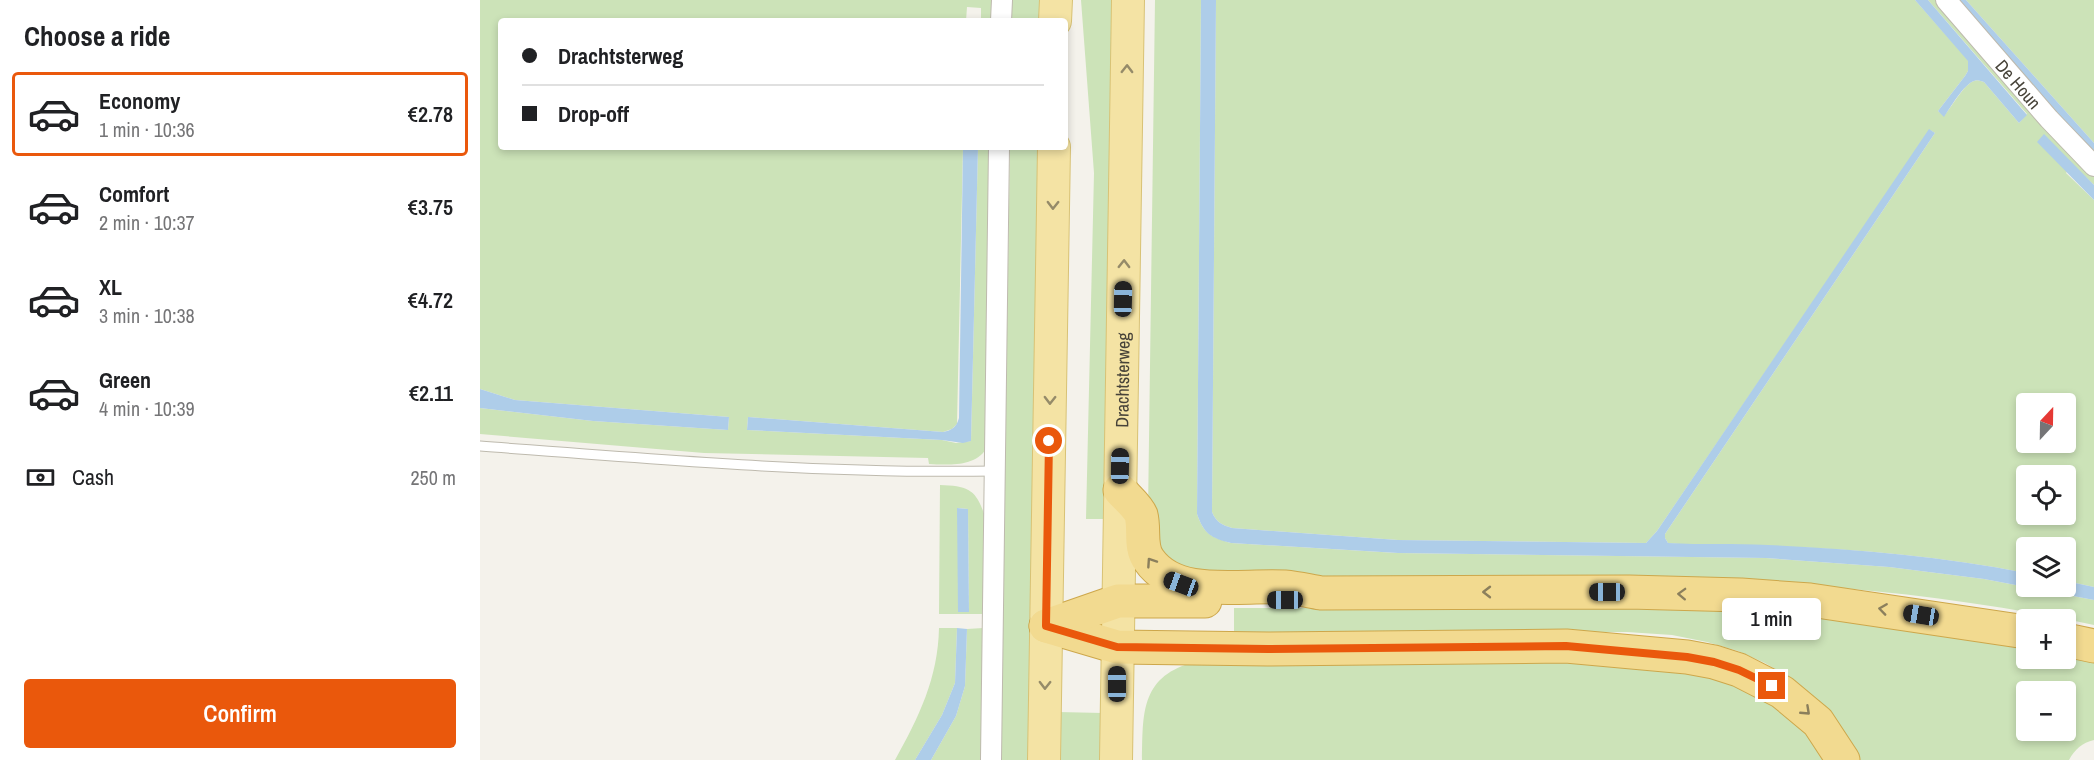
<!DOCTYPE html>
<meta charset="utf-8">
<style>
:root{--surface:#fff;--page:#f6f6f6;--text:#202124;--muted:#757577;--line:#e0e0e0;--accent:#ea580c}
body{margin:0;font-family:"Archivo Narrow",sans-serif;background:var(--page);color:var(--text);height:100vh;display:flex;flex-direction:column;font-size:22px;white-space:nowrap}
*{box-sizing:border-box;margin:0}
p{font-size:20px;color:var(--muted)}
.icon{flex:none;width:33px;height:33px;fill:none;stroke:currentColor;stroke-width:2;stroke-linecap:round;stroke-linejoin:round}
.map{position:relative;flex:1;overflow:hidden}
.sheet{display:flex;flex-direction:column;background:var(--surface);width:480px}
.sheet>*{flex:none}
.guide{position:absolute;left:18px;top:18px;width:570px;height:132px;border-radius:6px;box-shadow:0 3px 9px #0003;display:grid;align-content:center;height:132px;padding:0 24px;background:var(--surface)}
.needle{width:39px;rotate:22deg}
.tools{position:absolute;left:1536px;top:393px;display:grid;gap:12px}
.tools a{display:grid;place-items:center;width:60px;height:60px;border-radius:6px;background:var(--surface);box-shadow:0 3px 9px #0003;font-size:30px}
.end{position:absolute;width:27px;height:27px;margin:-14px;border:8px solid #ea580c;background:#fff;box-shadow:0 0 0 3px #fff}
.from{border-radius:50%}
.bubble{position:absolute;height:42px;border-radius:6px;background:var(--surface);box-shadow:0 3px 9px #0003;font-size:20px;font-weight:600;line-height:42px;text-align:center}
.car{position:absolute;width:18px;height:36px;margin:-18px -9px;border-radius:8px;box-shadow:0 0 4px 2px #0007;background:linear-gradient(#222 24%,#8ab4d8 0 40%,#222 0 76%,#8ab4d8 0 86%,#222 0)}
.guide b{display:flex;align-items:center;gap:21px;height:57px;font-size:22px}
.guide b+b{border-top:2px solid var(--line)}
.guide i{width:15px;height:15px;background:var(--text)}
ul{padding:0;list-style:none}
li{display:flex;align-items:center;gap:18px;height:84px;margin:0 12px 9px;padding:0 12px;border:3px solid transparent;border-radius:6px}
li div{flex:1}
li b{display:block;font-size:22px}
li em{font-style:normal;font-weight:600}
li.active{border-color:var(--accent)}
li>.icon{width:54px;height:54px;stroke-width:1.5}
h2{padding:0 24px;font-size:27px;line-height:72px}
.pay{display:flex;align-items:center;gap:15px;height:66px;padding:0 24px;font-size:22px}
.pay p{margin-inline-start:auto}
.cta{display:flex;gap:12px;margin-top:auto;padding:12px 24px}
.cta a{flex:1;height:69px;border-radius:6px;background:var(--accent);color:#fff;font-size:24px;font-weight:600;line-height:69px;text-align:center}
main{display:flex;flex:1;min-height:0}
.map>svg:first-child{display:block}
.green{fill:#cce3b8;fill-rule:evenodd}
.water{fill:#aecde9}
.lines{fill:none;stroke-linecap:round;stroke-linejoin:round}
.service-casing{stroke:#bebaae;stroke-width:11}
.minor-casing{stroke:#bebaae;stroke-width:22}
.primary-casing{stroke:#d8c275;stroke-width:34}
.trunk-casing{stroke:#cda74b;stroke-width:35}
.service{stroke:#fff;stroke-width:9}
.minor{stroke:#fff;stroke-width:20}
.primary{stroke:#f4e3a4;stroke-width:32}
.trunk{stroke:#f2da90;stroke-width:33}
.oneway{stroke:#958b69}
.oneway2{stroke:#8b7f5c}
.route{stroke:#ea580c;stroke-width:8}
.labels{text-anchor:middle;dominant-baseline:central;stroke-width:5;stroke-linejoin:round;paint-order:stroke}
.street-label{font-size:18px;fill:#474339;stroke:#fff}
</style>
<main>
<section class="sheet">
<h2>Choose a ride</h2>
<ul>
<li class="active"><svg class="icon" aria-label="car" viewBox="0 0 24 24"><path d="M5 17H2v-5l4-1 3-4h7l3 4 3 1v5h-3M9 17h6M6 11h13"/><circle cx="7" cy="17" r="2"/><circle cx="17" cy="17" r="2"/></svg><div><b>Economy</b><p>1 min · 10:36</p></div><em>€2.78</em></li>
<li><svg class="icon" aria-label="car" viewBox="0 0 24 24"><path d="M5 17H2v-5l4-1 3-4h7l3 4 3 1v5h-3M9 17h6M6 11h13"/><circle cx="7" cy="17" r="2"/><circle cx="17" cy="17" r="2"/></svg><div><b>Comfort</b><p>2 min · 10:37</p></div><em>€3.75</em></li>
<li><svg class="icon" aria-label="car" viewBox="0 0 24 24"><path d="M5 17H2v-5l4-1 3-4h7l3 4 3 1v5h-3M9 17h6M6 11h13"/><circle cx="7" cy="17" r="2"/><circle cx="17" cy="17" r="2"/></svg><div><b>XL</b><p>3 min · 10:38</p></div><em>€4.72</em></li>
<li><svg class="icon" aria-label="car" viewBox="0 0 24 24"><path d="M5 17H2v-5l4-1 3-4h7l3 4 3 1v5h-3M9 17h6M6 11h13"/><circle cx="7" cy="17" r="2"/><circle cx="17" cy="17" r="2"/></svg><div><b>Green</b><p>4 min · 10:39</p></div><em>€2.11</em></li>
</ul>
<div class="pay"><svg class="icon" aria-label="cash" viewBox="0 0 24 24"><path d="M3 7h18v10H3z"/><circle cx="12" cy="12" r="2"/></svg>Cash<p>250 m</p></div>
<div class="cta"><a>Confirm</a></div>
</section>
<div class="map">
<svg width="1614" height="760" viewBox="0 0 1614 760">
<rect width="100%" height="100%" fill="#f4f2eb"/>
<!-- green -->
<g class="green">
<path d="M 0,0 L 513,0 L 512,21 L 501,21 L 501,8 L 487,7 L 486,21 L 21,21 L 21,147 L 483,147 L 477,424 L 472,429 L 463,432 L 268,417 L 267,430 L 462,440 L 476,443 L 491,441 L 498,147 L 510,147 L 506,449 C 495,467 467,465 449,464 L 448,458 L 224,453 L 0,434 L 0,408 L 113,421 L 248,430 L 249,417 L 35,400 L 0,389 Z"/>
<polygon points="532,0 559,0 560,21 531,21"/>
<polygon points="601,0 634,0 626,519 606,519 614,173"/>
<path d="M 675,0 L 721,0 L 717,514 C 724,534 731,537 751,543 L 917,553 L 1286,558 L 1409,567 L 1504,579 L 1614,600 L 1614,625 C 1497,600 1379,587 1259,581 L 726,579 L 704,572 L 678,547 L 668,513 Z"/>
<path d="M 736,0 L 1435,0 L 1488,60 L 1488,71 L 1485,76 L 1458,111 L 1464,116 C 1471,108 1484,84 1494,81 C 1497,79 1501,81 1504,82 L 1539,123 L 1547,114 L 1448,0 L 1459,0 L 1614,173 L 1614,185 L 1593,165 L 1586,173 L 1614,200 L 1614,587 L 1586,581 L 1586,548 L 1546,548 L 1546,573 C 1432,550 1315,545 1199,544 L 1188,543 L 1185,538 L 1185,534 L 1455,133 L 1450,130 L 1177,531 L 1166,543 L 918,540 L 752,528 C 742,525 736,522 732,512 ZM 1546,404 L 1586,404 L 1586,442 L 1546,442 ZM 1546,476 L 1586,476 L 1586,514 L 1546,514 Z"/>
<polygon points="1486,0 1614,0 1614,143"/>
<polygon points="530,147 560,147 550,760 520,760"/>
<path d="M 460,485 C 490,486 497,490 506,520 L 503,614 L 459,614 ZM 478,508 L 488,509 L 489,612 L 478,611 Z"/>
<path d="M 1210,607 L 1321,613 L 1546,640 L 1546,658 L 1586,658 L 1586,648 L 1614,654 L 1614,740 C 1602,743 1595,749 1589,760 L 1376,760 L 1309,677 L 1285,663 L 1258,651 L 1227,642 L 1192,635 L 1147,632 L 754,634 L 754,608 ZM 1546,692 L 1586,692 L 1586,730 L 1546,730 Z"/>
<path d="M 459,628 L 477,628 L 475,683 L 462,715 L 435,760 L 415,760 C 439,717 458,678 459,628 Z"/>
<polygon points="503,628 502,760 451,760 476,716 485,686 487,629"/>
<path d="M 1083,660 L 1238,675 L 1302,706 L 1350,760 L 662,760 C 663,715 660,678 711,663 Z"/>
<polygon points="578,712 623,713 622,760 577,760"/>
</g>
<!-- water -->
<g class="water">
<path d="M 721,0 L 736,0 L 732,512 C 736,522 742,525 752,528 L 918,540 L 1166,543 L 1177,531 L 1449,129 L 1455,133 L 1185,534 L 1185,538 L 1188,543 C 1222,545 1255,543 1288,545 C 1375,549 1462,556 1546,573 L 1546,586 L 1586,586 L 1586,581 L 1614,587 L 1614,600 L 1504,579 L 1409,567 L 1286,558 L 918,553 L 751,543 C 731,538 724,534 717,514 Z"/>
<path d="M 1435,0 L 1448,0 L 1547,115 L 1539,123 L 1504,82 C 1501,81 1497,79 1494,81 C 1484,84 1470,108 1464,117 L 1458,111 L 1485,76 L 1488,71 L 1488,61 Z"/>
<polygon points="1477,0 1486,0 1614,143 1614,154"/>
<polygon points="1564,134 1614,185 1614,200 1557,142"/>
<path d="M 483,147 L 498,147 L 491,441 L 483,443 L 462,440 L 267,430 L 268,417 L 463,432 C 472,430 476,428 479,418 Z"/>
<polygon points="0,389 35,400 249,417 248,430 113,421 0,408"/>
<polygon points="477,508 488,509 489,612 478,612"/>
<polygon points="477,628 487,629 485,686 476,716 451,760 435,760 462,715 475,683"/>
</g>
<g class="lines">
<!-- service casing -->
<g class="service-casing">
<path id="service" d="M 0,446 C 171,459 343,474 515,471"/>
</g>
<!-- minor casing -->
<g class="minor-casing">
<g id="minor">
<path id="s1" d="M 1466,0 L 1569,119 L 1614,166"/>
<polyline points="521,21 522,0"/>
<polyline points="511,760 519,147"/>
</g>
</g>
<!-- primary casing -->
<g class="primary-casing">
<g id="primary">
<polyline points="575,21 576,0"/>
<polyline points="564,760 574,147"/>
<path id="s2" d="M 636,760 L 648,0"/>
</g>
</g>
<!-- trunk casing -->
<g class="trunk-casing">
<g id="trunk">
<path d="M 640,490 C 646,497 658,507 661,515 C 665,530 659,547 669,560 C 697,600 762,584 805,587 C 817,588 829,591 841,593 L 1149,592 L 1261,595 L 1330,600 L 1546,632"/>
<polyline points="566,626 637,647 788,649 1086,646 1207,657 1234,662 1259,670 1302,692 1338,722 1363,760"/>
<polyline points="566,626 638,601 725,601"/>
<polyline points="1586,640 1614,646"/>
</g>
</g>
<!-- service -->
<use href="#service" class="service"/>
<!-- minor -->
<use href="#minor" class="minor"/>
<!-- primary -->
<use href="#primary" class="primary"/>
<!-- trunk -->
<use href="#trunk" class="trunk"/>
</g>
<!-- one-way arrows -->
<defs><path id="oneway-chevron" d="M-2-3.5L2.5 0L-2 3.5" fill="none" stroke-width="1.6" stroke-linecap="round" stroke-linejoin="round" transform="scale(1.5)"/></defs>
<g class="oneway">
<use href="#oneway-chevron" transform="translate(647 69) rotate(-89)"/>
<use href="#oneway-chevron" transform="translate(573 205) rotate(91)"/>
<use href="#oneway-chevron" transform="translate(644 264) rotate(-89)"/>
<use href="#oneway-chevron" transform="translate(570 400) rotate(91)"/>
<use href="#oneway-chevron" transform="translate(565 685) rotate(91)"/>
</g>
<g class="oneway2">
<use href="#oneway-chevron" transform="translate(671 562) rotate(-124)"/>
<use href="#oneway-chevron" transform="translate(1007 592) rotate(-180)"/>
<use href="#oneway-chevron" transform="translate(1202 594) rotate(-178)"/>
<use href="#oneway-chevron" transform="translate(1403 609) rotate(-172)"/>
<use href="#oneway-chevron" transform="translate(1326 711) rotate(43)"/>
</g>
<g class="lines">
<!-- route -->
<polyline class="route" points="569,441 566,626 637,647 788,649 1086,646 1207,657 1234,662 1259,670 1292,686"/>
</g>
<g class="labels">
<!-- street labels -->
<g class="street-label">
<text stroke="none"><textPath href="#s1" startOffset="111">De Houn</textPath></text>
<text stroke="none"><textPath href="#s2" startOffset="380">Drachtsterweg</textPath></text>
</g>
</g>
</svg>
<div class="tools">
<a><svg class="needle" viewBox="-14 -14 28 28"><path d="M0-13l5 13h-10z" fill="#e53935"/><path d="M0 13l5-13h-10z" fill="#757577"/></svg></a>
<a><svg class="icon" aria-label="locate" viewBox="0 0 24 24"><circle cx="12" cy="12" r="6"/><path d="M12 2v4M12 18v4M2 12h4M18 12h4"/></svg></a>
<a><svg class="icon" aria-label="layers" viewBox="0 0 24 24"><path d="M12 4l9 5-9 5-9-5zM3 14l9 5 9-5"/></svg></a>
<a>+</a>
<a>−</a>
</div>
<i class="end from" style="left:569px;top:441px"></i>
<i class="end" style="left:1292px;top:686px"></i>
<div class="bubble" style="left:1242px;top:598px;width:99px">1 min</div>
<i class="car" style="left:643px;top:299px;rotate:1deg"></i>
<i class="car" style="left:640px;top:466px;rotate:1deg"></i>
<i class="car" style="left:701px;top:584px;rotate:290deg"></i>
<i class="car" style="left:1127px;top:592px;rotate:270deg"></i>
<i class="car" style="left:805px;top:600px;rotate:270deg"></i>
<i class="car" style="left:1441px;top:615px;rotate:279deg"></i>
<i class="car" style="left:637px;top:684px;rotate:0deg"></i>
<div class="guide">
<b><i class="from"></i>Drachtsterweg</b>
<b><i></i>Drop-off</b>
</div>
</div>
</main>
